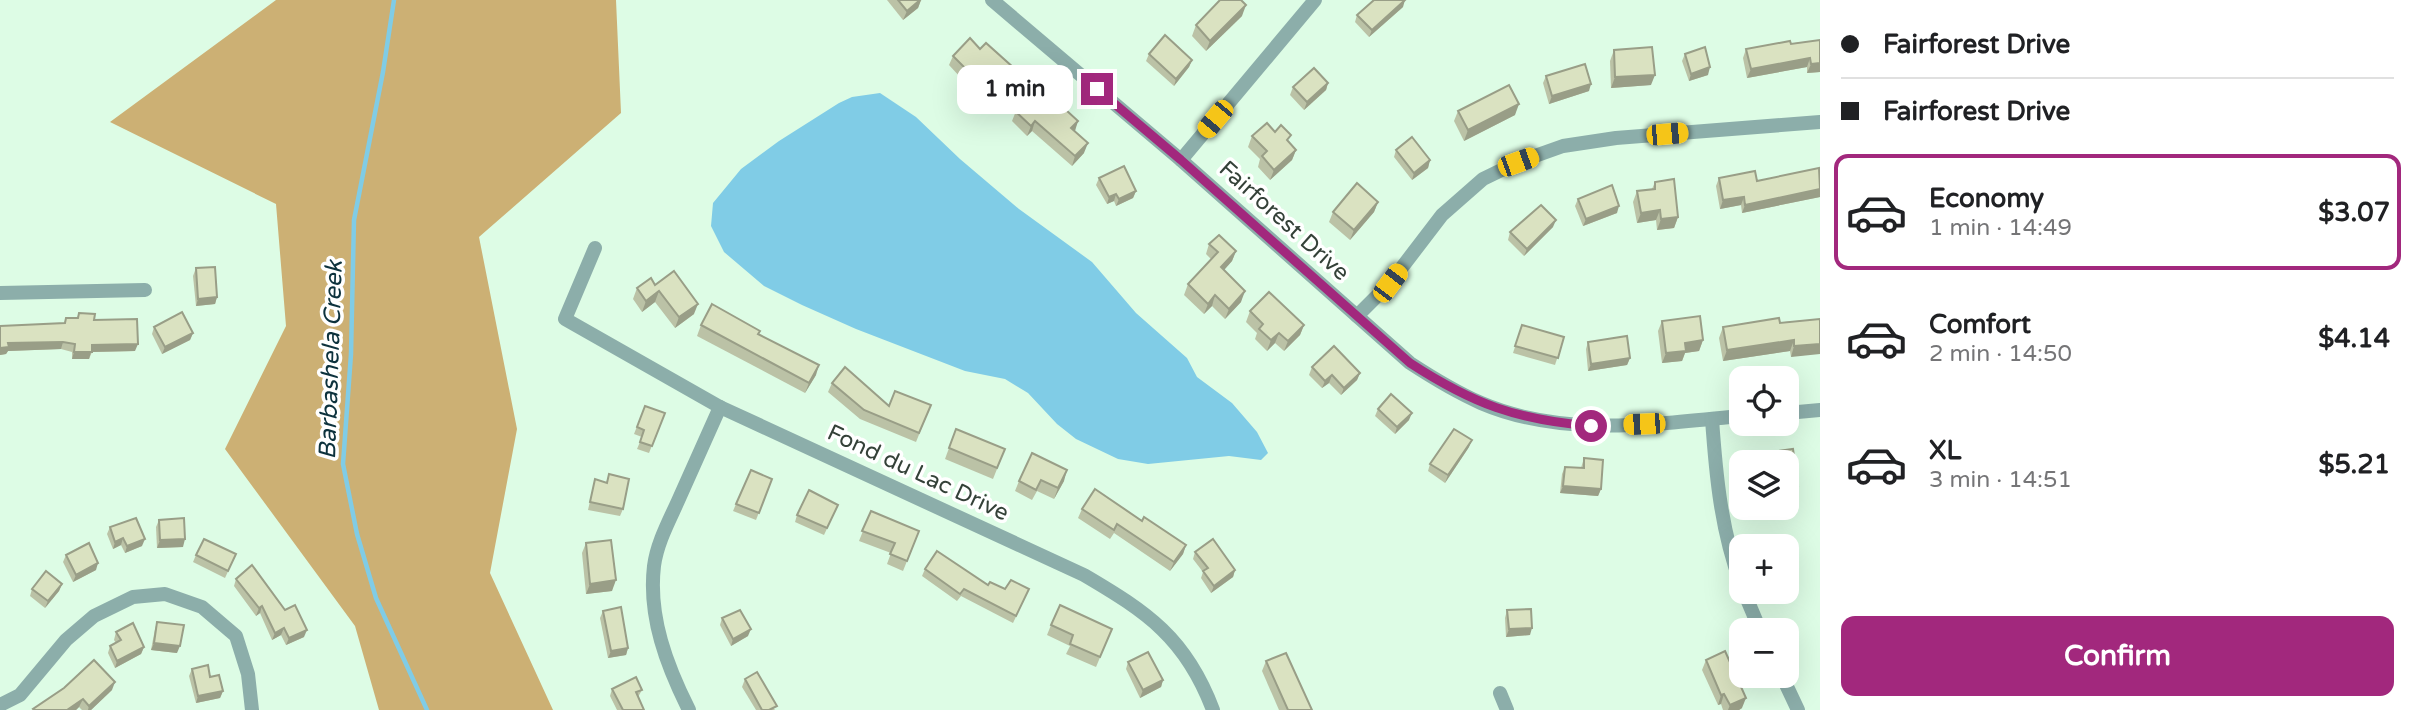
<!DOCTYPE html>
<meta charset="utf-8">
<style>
:root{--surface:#fff;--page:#f6f6f6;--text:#202124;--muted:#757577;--line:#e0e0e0;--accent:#a2287d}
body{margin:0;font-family:"Varela Round",sans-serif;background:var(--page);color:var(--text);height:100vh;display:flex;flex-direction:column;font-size:26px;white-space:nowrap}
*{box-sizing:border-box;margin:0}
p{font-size:23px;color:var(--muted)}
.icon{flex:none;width:38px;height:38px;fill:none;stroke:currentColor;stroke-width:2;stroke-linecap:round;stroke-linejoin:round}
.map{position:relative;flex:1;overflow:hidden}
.side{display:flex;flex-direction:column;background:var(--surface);width:595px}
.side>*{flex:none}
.top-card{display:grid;align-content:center;height:154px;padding:0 21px;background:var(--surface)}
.tools{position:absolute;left:1729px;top:366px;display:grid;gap:14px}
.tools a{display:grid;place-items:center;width:70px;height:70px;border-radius:14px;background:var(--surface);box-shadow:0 7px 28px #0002;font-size:35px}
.end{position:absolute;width:32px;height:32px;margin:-16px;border:9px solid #a2287d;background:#fff;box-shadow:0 0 0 4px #fff}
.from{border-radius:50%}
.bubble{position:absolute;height:49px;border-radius:14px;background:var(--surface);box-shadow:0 7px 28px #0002;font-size:23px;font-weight:800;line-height:49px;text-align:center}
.car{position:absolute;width:21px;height:42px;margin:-21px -10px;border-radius:9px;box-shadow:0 0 5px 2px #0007;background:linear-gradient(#f5c518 24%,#345 0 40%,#f5c518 0 76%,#345 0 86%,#f5c518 0)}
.top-card b{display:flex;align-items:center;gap:24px;height:66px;font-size:26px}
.top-card b+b{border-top:2px solid var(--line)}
.top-card i{width:18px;height:18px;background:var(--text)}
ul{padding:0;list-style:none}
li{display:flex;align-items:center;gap:21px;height:116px;margin:0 14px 10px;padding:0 7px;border:4px solid transparent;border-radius:14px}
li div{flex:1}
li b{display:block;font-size:26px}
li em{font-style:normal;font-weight:800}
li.active{border-color:var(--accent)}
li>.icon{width:63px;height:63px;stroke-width:1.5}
.action{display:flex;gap:14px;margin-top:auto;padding:14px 21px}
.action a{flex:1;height:80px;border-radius:14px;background:var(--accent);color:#fff;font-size:28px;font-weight:800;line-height:80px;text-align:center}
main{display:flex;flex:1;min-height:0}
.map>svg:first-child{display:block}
.forest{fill:#ccb074}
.water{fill:#80cce6}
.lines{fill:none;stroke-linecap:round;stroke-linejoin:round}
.stream{stroke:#80cce6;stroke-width:4.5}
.street{stroke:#8caeaa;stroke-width:14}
.wall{fill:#bbc2a6}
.shaded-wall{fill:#999e87}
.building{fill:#dae2c1;stroke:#999e87;stroke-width:2}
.route{stroke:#a2287d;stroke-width:9}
.labels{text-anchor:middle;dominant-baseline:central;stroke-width:7;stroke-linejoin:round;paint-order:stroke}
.street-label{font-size:23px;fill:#344138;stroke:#fff}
.water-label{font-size:24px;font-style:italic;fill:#0d323d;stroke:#fff}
</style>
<main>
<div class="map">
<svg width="1820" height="710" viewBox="0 0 1820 710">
<rect width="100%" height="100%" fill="#ddfce5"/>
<!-- forest -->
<polygon class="forest" points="276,0 616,0 621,113 479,237 517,429 490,573 553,710 379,710 355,626 225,449 286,326 276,204 110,122"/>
<!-- water -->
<polygon class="water" points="880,93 916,117 960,159 1019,209 1092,262 1136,313 1187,358 1197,377 1232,403 1257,432 1268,453 1261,460 1229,456 1148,464 1118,459 1076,439 1057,424 1028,393 1005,379 965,371 856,329 802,305 764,286 724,252 711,226 713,203 741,169 779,141 839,103 852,97"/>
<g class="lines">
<!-- stream -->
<polyline class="stream" points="394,0 383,72 354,220 351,354 343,464 357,534 376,598 427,710"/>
<!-- street -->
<g class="street">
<path d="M 992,0 L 1181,160 L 1410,363 C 1433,378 1456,392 1481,403 C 1563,438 1655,424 1741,416"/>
<polyline points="1181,160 1315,0"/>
<path d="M 595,248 L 565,319 L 720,407 L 1084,575 C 1147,612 1186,638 1213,710"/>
<polyline points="0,293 145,290"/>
<polyline points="1357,316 1390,283 1442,215 1483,179 1518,162 1563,146 1616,138 1820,122"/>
<polyline points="1787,413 1820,410"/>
<path d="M 1712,419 C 1716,476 1721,530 1741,584"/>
<polyline points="1744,592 1760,630"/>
<polyline points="1782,676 1798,710"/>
<polyline points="1500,693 1507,710"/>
<polyline points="0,705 20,695 66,640 94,616 133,597 165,594 202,607 236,636 248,674 252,710"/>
<path d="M 689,710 C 667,666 648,617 654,566 C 657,543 669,521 678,501 C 692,470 706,439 720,407"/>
</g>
</g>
<!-- wall -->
<g class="wall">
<polygon points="887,0 921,0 918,8 903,20"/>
<polygon points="1403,7 1369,37 1355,22 1357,15"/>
<polygon points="1242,16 1206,51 1192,36 1196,25"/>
<polygon points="1820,40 1820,72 1807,73 1807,67 1747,78 1743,58 1746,49"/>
<polygon points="980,49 1063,112 1078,121 1074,131 1084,153 1072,166 1032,131 1027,136 1012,121 1016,111 984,81 971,94 959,84 961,78 949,65 953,56"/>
<polygon points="1614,50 1651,85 1611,88 1610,61"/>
<polygon points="1149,54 1192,60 1189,67 1174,86 1146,61"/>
<polygon points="1685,54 1708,75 1689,81 1682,61"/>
<polygon points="1546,76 1589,91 1549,104 1543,83"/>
<polygon points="1328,83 1326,90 1304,110 1290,95 1293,87"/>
<polygon points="1458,111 1515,115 1464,141 1454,121"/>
<polygon points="1275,132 1289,142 1296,150 1292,160 1270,180 1258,167 1260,159 1248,147 1252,136"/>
<polygon points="1396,150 1430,160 1428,168 1412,180 1394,157"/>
<polygon points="1820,171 1820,197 1742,213 1741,205 1720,209 1716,186 1719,178 1757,181"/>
<polygon points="1099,178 1136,191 1133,198 1116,206 1114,201 1107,204 1096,185"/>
<polygon points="1655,182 1678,217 1674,228 1657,230 1656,220 1637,223 1633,202 1637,191 1652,189"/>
<polygon points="1578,199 1617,213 1583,226 1575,206"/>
<polygon points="1378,202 1374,212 1350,240 1329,222 1333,212"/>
<polygon points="1553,227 1524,256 1508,240 1510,232"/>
<polygon points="1209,244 1236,251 1232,261 1224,270 1241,302 1225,319 1212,306 1204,314 1184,295 1188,284 1211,259 1206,254"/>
<polygon points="196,268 217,297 215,304 196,306 193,276"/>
<polygon points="655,285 694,314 675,328 655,302 642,312 633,299 637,288"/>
<polygon points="1250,311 1304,325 1300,335 1284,351 1275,343 1267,351 1255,339 1257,333 1246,322"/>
<polygon points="79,313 94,320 135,351 92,352 89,359 72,359 72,352 61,349 8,351 6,354 0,355 0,326 64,323 66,318 77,318"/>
<polygon points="1820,319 1791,357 1790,351 1723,361 1719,338 1723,327"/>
<polygon points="1662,321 1703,340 1699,351 1685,353 1682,361 1662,363 1658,331"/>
<polygon points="701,325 758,334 816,375 805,393 697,336"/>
<polygon points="1522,325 1564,337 1555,365 1513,353"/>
<polygon points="154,327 193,333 190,340 162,354 152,334"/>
<polygon points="1588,342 1630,358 1627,365 1588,371 1586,349"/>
<polygon points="1312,367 1360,373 1357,380 1341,395 1329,383 1322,388 1309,375"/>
<polygon points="832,383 889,406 931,405 916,442 860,419 828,392"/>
<polygon points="645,406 665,413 649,453 637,449 642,437 634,434"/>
<polygon points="1378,409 1409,420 1395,434 1375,416"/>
<polygon points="956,429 1005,449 993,479 945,459"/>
<polygon points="1469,447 1445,483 1428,471 1430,464"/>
<polygon points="1584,458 1601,489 1598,496 1560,493 1562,474 1565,467 1581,468"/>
<polygon points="609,474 623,509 620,516 588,510 595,479 606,483"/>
<polygon points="772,479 756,520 733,511 736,504"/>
<polygon points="1019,481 1064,481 1054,499 1037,491 1032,500 1015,491"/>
<polygon points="838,505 824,535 795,522 797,515"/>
<polygon points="1082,509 1186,545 1183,554 1170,571 1114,533 1110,539 1078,518"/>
<polygon points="871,511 919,531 903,571 887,564 891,553 859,541"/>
<polygon points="159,520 183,547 157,548 156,527"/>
<polygon points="110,527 142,546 125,553 121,545 113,549 107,534"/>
<polygon points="586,543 612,591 586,594 582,553"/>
<polygon points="1195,552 1235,570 1233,577 1211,593 1201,578 1203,572 1193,559"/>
<polygon points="236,554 225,578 193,562 196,555"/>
<polygon points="66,555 96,570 73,582 63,562"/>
<polygon points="925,569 1005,589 1029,589 1013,623 961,596 957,601 922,576"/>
<polygon points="236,579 304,637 286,645 281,635 272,640 260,613 256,616 234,586"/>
<polygon points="62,584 59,591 45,608 30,596 32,589"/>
<polygon points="1507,610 1530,635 1506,637 1505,618"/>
<polygon points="603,611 628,648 626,655 608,658 600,618"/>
<polygon points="722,618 748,636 731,646 720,625"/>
<polygon points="157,622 177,653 151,650 155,629"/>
<polygon points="1051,625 1112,629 1096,667 1066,654 1070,646 1047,635"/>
<polygon points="116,632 144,647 141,654 115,668 108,653 110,646 116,643 114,640"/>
<polygon points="1706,660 1742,708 1739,710 1723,710 1721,704 1718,705 1702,670"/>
<polygon points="1266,661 1312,710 1279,710 1262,671"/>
<polygon points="1128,662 1163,680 1161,687 1140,698 1126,669"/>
<polygon points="192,669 210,677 223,691 220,698 196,703 189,676"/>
<polygon points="745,679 775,710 756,710 742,687"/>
<polygon points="612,689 642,690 638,697 644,710 617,710 610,696"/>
<polygon points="112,690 91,710 82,710 79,707 76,710 33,710 33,709"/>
</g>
<!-- shaded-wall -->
<g class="shaded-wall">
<polygon points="921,0 918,8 903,20 907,11"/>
<polygon points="1405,0 1403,7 1369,37 1372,30"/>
<polygon points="1246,5 1242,16 1206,51 1210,41"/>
<polygon points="1810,58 1807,67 1747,78 1751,69"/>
<polygon points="1192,60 1189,67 1174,86 1176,79"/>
<polygon points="1820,63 1820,72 1807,73 1811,64"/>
<polygon points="1710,67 1708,75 1689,81 1691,74"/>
<polygon points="987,71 984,81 971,94 975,84"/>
<polygon points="1655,75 1651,85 1611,88 1615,77"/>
<polygon points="1328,83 1326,90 1304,110 1307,102"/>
<polygon points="1591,84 1589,91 1549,104 1552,96"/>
<polygon points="1519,104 1515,115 1464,141 1468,130"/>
<polygon points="1035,121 1032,131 1027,136 1031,126"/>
<polygon points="1078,121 1075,131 1067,138 1071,128"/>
<polygon points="1088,143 1084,153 1072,166 1075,156"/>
<polygon points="1296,150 1292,160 1270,180 1274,170"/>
<polygon points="1430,160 1428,168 1412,180 1414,173"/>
<polygon points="1820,189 1820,197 1742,213 1745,205"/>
<polygon points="1136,191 1133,198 1116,206 1119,199"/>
<polygon points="1116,194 1114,201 1107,204 1109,197"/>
<polygon points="1744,197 1741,205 1720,209 1723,200"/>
<polygon points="1378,202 1374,212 1350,240 1354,230"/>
<polygon points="1619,206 1617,213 1583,226 1586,219"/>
<polygon points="1660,210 1656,220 1637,223 1641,213"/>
<polygon points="1678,217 1674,228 1657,230 1661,219"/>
<polygon points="1556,220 1553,227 1524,256 1527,249"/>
<polygon points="1236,251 1232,261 1217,278 1221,267"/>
<polygon points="659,291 655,302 642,312 646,301"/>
<polygon points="1245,291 1241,302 1225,319 1229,309"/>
<polygon points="1215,295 1212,306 1204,314 1208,304"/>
<polygon points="217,297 215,304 196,306 198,299"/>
<polygon points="698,304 694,314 675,328 679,317"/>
<polygon points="1304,325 1300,335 1284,351 1288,341"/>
<polygon points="193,333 190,340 162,354 165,347"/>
<polygon points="1279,333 1275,343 1267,351 1271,340"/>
<polygon points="1703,340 1699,351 1685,353 1682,361 1662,363 1666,353 1685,343"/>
<polygon points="1794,340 1790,351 1723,361 1727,350"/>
<polygon points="63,342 61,349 8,351 6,354 0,355 0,348 8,343"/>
<polygon points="138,344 135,351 91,352 89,359 72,359 74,352 92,345"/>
<polygon points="1820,344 1820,354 1791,357 1794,346"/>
<polygon points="1630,358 1627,365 1588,371 1591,364"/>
<polygon points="819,365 816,375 805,393 809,383"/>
<polygon points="1360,373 1357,380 1341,395 1344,388"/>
<polygon points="1332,375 1329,383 1322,388 1325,381"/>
<polygon points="1412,413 1409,420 1395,434 1397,427"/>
<polygon points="1472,440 1469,447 1445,483 1448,475"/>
<polygon points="1067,470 1064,481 1054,499 1058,488"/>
<polygon points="1563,486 1601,489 1598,496 1560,493"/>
<polygon points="1798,486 1796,493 1787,494 1787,488"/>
<polygon points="123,538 121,545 113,549 115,542"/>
<polygon points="145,539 142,546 125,553 127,546"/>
<polygon points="185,539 183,547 157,548 160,540"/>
<polygon points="1186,545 1183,554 1170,571 1174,562"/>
<polygon points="98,563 96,570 73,582 76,575"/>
<polygon points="1235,570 1233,577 1211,593 1214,586"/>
<polygon points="616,580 612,591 586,594 590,584"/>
<polygon points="62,584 59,591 45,608 48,601"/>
<polygon points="262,606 260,613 256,616 259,608"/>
<polygon points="284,628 281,635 272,640 275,633"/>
<polygon points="1532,628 1530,635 1506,637 1509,629"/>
<polygon points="751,629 748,636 731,646 733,639"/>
<polygon points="307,630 304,637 286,645 289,638"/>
<polygon points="154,643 180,646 177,653 151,650"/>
<polygon points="144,647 141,654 115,668 117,661"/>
<polygon points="628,648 626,655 608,658 611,651"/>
<polygon points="1163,680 1161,687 1140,698 1143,690"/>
<polygon points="115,682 112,690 91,710 88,710 89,706"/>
<polygon points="223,691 220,698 196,703 198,696"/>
<polygon points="1724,694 1721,704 1718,705 1721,695"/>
<polygon points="1746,698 1742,708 1739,710 1728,710 1730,705"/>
<polygon points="83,699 79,707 76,710 67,710"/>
</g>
<!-- building -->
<g class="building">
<polygon points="898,0 920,0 907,11"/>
<polygon points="1220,0 1241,0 1246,5 1210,41 1196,25"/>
<polygon points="1374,0 1405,0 1372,30 1357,15"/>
<polygon points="1165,35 1192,60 1176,79 1149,54"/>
<polygon points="970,38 980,49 986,43 1063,112 1066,110 1078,121 1071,128 1088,143 1075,156 1035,121 1031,126 1015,111 1023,104 987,71 975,84 963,74 967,70 953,56"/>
<polygon points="1820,40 1820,63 1811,64 1810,58 1751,69 1746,49 1790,41 1791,44"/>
<polygon points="1652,47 1655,75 1615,77 1614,50"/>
<polygon points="1705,47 1710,67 1691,74 1685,54"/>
<polygon points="1585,64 1591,84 1552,96 1546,76"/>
<polygon points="1314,68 1328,83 1307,102 1293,87"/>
<polygon points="1509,85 1519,104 1468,130 1458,111"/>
<polygon points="1267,123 1275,132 1281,125 1291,135 1287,140 1296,150 1274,170 1262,156 1267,151 1252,136"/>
<polygon points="1412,137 1430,160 1414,173 1396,150"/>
<polygon points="1124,166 1136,191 1119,199 1116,194 1109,197 1099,178"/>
<polygon points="1819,168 1820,189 1745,205 1744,197 1723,200 1719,178 1755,171 1757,181"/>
<polygon points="1674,179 1678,217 1661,219 1660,210 1641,213 1637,191 1655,189 1655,182"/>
<polygon points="1357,183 1378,202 1354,230 1333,212"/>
<polygon points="1612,185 1619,206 1586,219 1578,199"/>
<polygon points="1541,205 1556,220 1527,249 1510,232"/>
<polygon points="1219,235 1236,251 1221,267 1245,291 1229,309 1215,295 1208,304 1188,284 1218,252 1209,244"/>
<polygon points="215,267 217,297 198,299 196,268"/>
<polygon points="674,271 698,304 679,317 659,291 646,301 637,288 651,278 655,285"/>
<polygon points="1269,292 1304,325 1288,341 1279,333 1271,340 1259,329 1263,324 1250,311"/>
<polygon points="712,304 760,331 758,334 819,365 809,383 701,325"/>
<polygon points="182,312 193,333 165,347 154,327"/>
<polygon points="79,313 95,314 94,320 137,319 138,344 92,345 92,352 74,352 75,344 63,342 8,343 9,347 0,348 0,326 65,323 66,318 78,318"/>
<polygon points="1700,316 1703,340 1685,343 1686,351 1666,353 1662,321"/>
<polygon points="1779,318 1780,323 1820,319 1820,344 1794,346 1794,340 1727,350 1723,327"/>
<polygon points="1522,325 1564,337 1558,358 1515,346"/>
<polygon points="1627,336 1630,358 1591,364 1588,342"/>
<polygon points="1334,346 1360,373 1344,388 1332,375 1325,381 1312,367"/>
<polygon points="845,367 889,406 895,391 931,405 919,433 864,410 832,383"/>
<polygon points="1391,394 1412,413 1397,427 1378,409"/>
<polygon points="645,406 665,413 652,446 640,442 644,430 637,427"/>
<polygon points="956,429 1005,449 997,468 949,448"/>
<polygon points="1454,429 1472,440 1448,475 1430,464"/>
<polygon points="1793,449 1798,486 1787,488 1787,462 1765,462 1764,453"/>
<polygon points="1032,453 1067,470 1058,488 1041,480 1036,490 1019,481"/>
<polygon points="1584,458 1603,460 1601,489 1563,486 1565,467 1584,468"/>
<polygon points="751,470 772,479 759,513 736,504"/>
<polygon points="609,474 629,479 623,509 590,502 595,479 607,483"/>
<polygon points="1095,489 1142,521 1144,517 1186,545 1174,562 1117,524 1114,530 1082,509"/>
<polygon points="809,490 838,505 827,528 797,515"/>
<polygon points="871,511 919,531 907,561 890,554 895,543 862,531"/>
<polygon points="136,518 145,539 127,546 123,538 115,542 110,527"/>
<polygon points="184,518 185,539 160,540 159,520"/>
<polygon points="204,539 236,554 228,571 196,555"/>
<polygon points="1213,539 1235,570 1214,586 1203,571 1208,568 1195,552"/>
<polygon points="611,540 616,580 590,584 586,543"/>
<polygon points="89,543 98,563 76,575 66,555"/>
<polygon points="937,551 988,585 990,582 1005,589 1011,580 1029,589 1016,616 964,589 960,594 925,569"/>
<polygon points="252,565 285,610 295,605 307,630 289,638 284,628 275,633 262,606 259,608 236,579"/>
<polygon points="46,571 62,584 48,601 32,589"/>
<polygon points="1060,605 1112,629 1100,657 1070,644 1073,635 1051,625"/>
<polygon points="621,607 628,648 611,651 603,611"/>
<polygon points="1531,609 1532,628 1509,629 1507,610"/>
<polygon points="740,610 751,629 733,639 722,618"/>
<polygon points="157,622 184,625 180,646 154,643"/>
<polygon points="133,623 144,647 117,661 110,646 121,640 116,632"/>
<polygon points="1725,651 1746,698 1730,705 1724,694 1721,695 1706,660"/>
<polygon points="1148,652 1163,680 1143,690 1128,662"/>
<polygon points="1286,653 1312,710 1288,710 1266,661"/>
<polygon points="94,660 115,682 89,706 83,699 67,710 34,710 33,709 64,688"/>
<polygon points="208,665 210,677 219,675 223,691 198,696 192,669"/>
<polygon points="757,672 777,706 769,710 762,710 745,679"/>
<polygon points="636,677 642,690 636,692 644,710 623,710 612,689"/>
</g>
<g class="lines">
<!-- route -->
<path class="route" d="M 1097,89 L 1181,160 L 1410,363 C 1473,404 1517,420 1591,426"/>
</g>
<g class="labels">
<!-- street labels -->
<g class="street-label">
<text transform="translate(1284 221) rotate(42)">Fairforest Drive</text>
<text transform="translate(918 473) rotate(25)">Fond du Lac Drive</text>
</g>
<!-- water labels -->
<g class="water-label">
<text transform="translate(331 360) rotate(-88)">Barbashela Creek</text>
</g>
</g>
</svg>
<div class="tools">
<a><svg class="icon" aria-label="locate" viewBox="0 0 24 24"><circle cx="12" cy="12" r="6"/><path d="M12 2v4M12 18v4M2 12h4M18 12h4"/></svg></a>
<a><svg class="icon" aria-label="layers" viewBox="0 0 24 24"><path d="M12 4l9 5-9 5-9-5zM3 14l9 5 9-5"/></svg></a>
<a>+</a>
<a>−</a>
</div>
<i class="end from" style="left:1591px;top:426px"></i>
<i class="end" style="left:1097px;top:89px"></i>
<div class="bubble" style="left:957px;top:65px;width:116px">1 min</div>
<i class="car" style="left:1215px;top:119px;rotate:220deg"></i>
<i class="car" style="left:1667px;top:134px;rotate:85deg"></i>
<i class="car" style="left:1518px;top:162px;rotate:70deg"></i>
<i class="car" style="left:1390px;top:283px;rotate:37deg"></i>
<i class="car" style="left:1644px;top:424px;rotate:268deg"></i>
</div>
<section class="side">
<div class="top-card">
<b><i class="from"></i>Fairforest Drive</b>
<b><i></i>Fairforest Drive</b>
</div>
<ul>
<li class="active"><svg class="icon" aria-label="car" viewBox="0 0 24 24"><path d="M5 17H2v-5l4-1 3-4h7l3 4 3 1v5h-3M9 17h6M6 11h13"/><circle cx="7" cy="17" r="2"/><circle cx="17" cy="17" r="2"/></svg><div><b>Economy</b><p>1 min · 14:49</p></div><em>$3.07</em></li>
<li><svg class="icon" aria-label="car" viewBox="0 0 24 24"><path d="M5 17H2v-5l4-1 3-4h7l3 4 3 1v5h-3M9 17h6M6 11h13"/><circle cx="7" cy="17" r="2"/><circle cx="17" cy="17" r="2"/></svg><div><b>Comfort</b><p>2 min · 14:50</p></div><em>$4.14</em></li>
<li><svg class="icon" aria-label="car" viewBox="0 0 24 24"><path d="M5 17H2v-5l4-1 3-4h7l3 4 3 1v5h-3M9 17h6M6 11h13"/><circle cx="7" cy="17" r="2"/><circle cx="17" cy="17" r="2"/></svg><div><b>XL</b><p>3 min · 14:51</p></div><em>$5.21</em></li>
</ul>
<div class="action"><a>Confirm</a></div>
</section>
</main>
